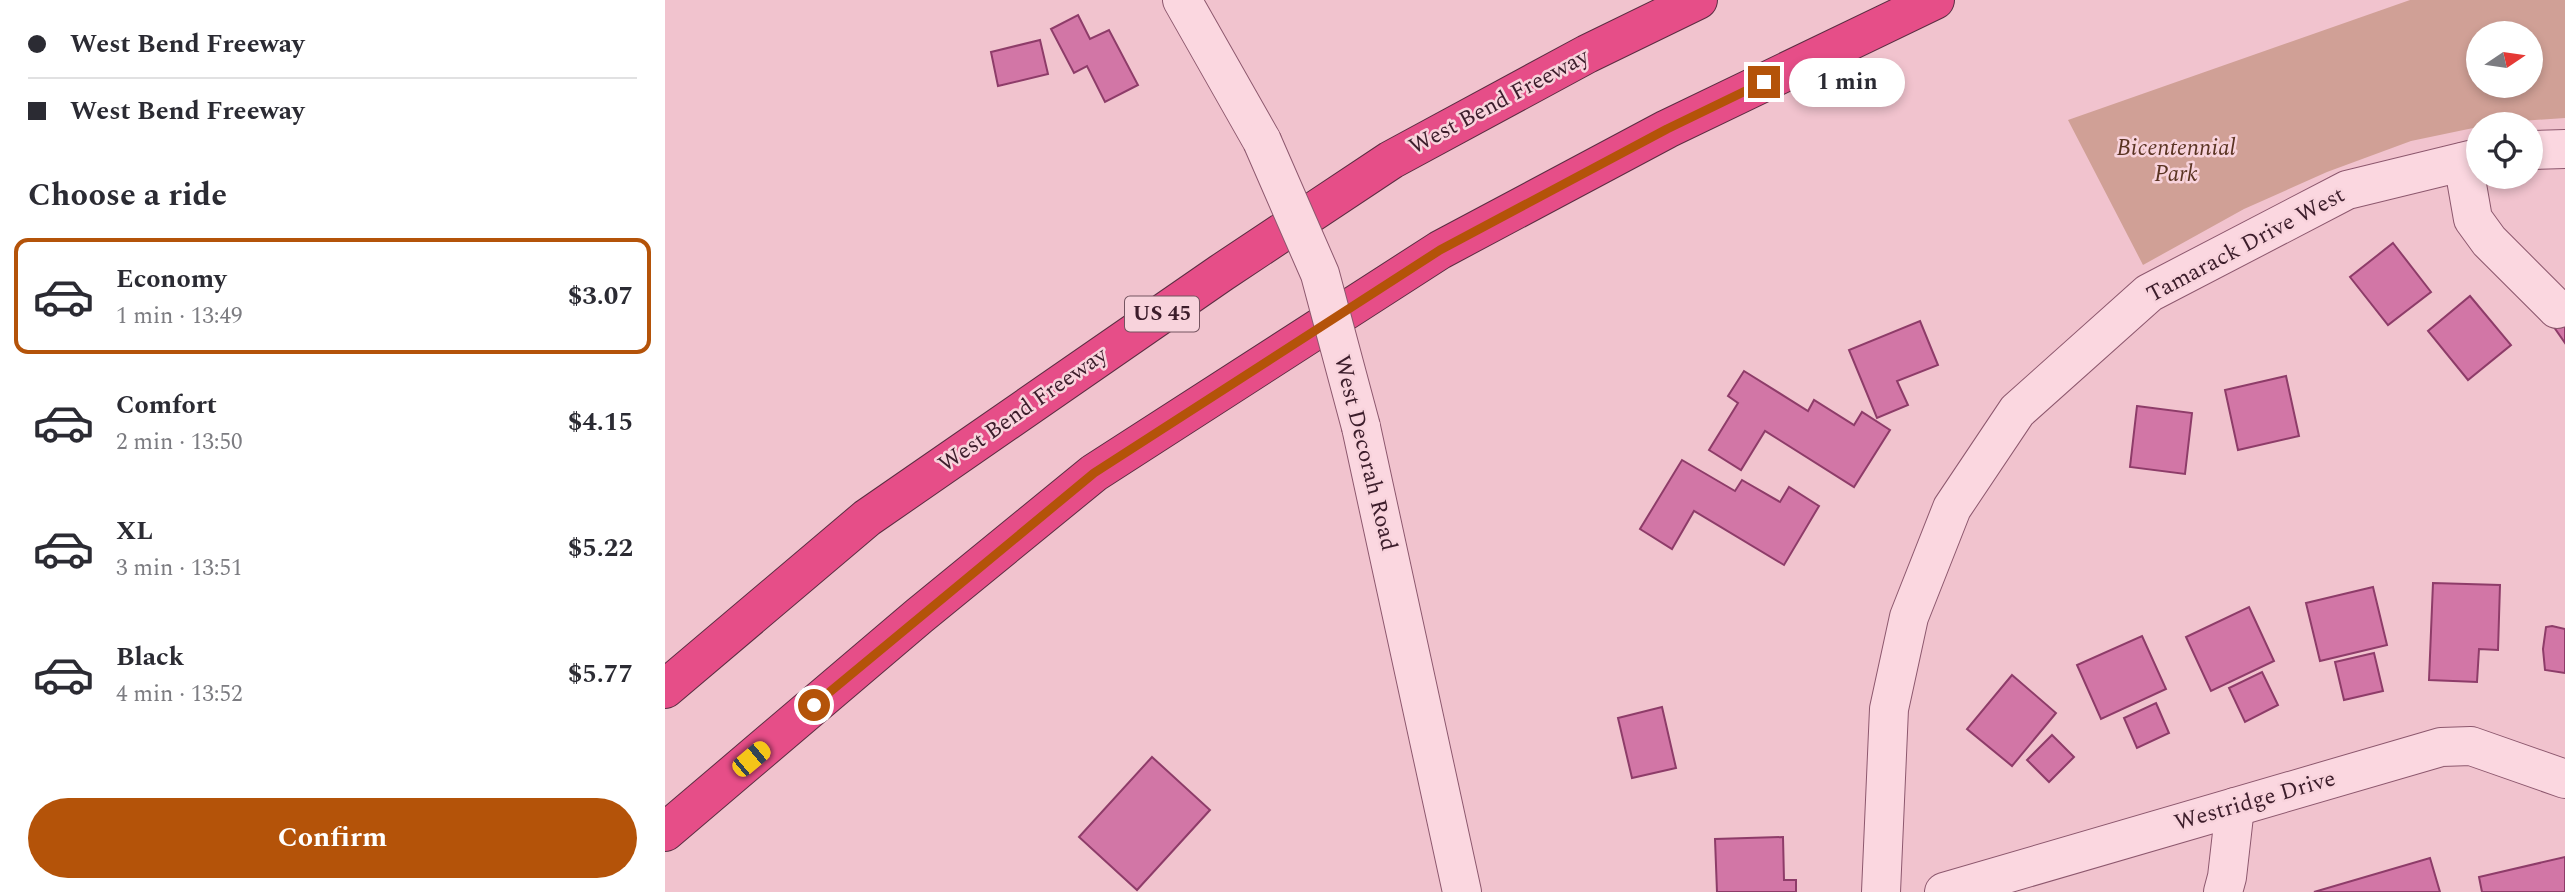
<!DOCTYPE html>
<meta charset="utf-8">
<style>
:root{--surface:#fff;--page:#f7f7f7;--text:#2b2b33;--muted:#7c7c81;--line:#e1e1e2;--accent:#b45309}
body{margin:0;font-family:Spectral,serif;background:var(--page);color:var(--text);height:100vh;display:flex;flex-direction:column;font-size:26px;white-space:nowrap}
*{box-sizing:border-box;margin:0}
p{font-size:23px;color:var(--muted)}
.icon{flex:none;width:38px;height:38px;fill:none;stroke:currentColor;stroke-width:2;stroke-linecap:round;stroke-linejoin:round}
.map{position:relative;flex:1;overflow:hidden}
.sheet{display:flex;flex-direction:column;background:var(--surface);width:665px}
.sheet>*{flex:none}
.hud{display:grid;align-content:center;height:154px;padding:0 28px;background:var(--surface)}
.needle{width:46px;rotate:77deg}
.buttons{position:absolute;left:1801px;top:21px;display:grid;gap:14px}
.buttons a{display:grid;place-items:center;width:77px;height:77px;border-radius:50%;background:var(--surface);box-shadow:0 4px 10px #0003;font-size:35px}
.end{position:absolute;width:32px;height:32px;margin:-16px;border:9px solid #b45309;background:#fff;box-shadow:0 0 0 4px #fff}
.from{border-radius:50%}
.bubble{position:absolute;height:49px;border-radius:24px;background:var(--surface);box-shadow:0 4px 10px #0003;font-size:23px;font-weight:700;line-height:49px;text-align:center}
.car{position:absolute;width:21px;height:42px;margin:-21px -10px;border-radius:9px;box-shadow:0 0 5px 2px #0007;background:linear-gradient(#f5c518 24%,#345 0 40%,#f5c518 0 76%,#345 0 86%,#f5c518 0)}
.hud b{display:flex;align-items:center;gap:24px;height:66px;font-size:26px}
.hud b+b{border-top:2px solid var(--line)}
.hud i{width:18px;height:18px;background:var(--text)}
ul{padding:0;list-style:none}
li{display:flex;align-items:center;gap:21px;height:116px;margin:0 14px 10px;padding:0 14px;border:4px solid transparent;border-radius:14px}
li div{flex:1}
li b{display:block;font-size:26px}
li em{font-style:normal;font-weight:700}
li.current{border-color:var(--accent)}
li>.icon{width:63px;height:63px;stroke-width:1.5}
h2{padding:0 28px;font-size:32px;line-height:84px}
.primary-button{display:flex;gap:14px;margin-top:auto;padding:14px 28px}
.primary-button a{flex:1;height:80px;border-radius:42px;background:var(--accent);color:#fff;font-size:28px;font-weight:700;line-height:80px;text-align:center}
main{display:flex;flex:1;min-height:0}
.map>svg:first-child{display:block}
.green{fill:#d0a096;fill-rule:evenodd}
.building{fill:#d276a6;stroke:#8e3c69;stroke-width:2}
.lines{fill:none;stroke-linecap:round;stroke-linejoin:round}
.minor-casing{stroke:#8d586e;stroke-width:40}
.highway-casing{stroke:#5b2d42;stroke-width:40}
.minor{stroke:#fbd7e0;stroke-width:38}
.highway{stroke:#e64e88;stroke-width:38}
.minor-bridge-casing{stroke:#8d586e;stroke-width:40;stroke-linecap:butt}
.minor-bridge{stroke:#fbd7e0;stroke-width:38}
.route{stroke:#b45309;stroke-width:9}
.labels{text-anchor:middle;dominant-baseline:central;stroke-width:5;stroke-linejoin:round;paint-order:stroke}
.shield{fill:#f8d3dc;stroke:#745460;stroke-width:2}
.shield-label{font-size:21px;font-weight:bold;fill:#3c1d2b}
.street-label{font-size:23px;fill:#3c1d2b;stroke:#f8d3dc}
.park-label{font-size:23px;font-style:italic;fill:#5a3422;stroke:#f8d3dc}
</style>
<main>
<section class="sheet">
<div class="hud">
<b><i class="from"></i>West Bend Freeway</b>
<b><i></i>West Bend Freeway</b>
</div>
<h2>Choose a ride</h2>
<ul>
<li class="current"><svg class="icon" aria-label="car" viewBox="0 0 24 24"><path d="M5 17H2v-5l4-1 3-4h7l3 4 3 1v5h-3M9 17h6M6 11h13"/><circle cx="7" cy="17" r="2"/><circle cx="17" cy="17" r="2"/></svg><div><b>Economy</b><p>1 min · 13:49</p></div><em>$3.07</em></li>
<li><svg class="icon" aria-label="car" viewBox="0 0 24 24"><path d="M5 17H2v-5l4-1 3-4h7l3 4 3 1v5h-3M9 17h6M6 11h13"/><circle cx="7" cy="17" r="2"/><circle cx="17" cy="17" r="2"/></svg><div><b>Comfort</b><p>2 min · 13:50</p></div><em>$4.15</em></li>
<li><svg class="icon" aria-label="car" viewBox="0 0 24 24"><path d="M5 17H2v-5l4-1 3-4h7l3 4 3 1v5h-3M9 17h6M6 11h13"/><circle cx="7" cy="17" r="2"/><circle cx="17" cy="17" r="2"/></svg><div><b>XL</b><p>3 min · 13:51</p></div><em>$5.22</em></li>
<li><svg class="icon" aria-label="car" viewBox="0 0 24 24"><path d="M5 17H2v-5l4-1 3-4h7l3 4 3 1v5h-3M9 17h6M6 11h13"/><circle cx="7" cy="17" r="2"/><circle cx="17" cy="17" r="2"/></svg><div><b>Black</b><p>4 min · 13:52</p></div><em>$5.77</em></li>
</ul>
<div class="primary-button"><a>Confirm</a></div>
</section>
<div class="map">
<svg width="1900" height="892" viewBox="0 0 1900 892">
<rect width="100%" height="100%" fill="#f1c3ce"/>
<!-- green -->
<path class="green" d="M 1745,0 L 1900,0 L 1900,118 L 1813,124 L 1813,127 L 1746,141 L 1662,172 L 1579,209 L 1478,265 L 1403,120 ZM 1813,33 L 1866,33 L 1866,86 L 1813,86 Z"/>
<!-- building -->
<g class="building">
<polygon points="413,15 425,39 444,30 473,85 440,102 422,66 409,73 386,29"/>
<polygon points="375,40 383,74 333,86 326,52"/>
<polygon points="1728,243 1766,292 1723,325 1685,277"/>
<polygon points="1805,296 1846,345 1803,380 1763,331"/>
<polygon points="1900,308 1900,343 1884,320"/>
<polygon points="1255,321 1273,365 1232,381 1243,405 1212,418 1184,350"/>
<polygon points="1079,371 1143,411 1149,400 1189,425 1197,412 1225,430 1189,487 1100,431 1076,470 1044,450 1073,403 1063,396"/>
<polygon points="1621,376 1634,436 1573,450 1560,390"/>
<polygon points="1472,406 1527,413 1520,474 1465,467"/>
<polygon points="1017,460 1070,491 1077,480 1115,502 1124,487 1154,506 1119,565 1029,511 1007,549 975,529"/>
<polygon points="1768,583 1835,585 1833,650 1814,649 1812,682 1764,680"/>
<polygon points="1708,587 1722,645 1655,661 1641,603"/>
<polygon points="1584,607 1609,661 1546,691 1521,637"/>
<polygon points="1887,626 1900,629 1900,673 1880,670 1878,649 1881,627"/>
<polygon points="1477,636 1501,689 1436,719 1412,665"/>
<polygon points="1709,653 1718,691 1679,700 1670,662"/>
<polygon points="1597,672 1613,705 1580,722 1564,688"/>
<polygon points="1347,675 1391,713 1347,766 1302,729"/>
<polygon points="1491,703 1504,733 1472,748 1459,718"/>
<polygon points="997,707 1011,768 967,778 953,718"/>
<polygon points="1387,735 1409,757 1384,782 1362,760"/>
<polygon points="487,757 545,810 472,890 414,837"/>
<polygon points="1118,837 1119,880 1131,880 1131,892 1052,892 1050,839"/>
<polygon points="1900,857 1900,892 1817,892 1814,877"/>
<polygon points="1765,858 1775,892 1649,892"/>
</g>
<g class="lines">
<!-- minor casing -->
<g class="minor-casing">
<g id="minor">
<polyline points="517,0 597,141"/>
<polyline points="1866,150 1900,149"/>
<polyline points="1798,162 1808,219 1824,241 1892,309"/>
<polyline points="696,427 797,892"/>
<polyline points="1216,892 1224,709 1244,617 1287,508 1352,411 1484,293 1682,190 1813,158"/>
<polyline points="1279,892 1776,747 1806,746 1900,779"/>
<polyline points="1558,892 1562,877 1570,807"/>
</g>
</g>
<!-- highway casing -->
<g class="highway-casing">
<g id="highway">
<polyline points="0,689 202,518 556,273 726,160 922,54 1033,0"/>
<polyline points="0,832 254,616 429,473 775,250 1002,129 1270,0"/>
</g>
</g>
<!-- minor -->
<use href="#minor" class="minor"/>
<!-- highway -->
<use href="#highway" class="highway"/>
<!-- minor-bridge casing -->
<g class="minor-bridge-casing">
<polyline id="minor-bridge" points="597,141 655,274 696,427"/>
</g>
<!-- minor-bridge -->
<use href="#minor-bridge" class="minor-bridge"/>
</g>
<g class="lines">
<!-- route -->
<polyline class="route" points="149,705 429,473 775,250 1002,129 1099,82"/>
</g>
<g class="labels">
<!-- shield labels -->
<rect class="shield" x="460" y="296.5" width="74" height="35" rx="5"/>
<g class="shield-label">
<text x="497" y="314">US 45</text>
</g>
<!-- street labels -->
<g class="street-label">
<text transform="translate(834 102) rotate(-28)">West Bend Freeway</text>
<text transform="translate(1581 245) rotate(-28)">Tamarack Drive West</text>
<text transform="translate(358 410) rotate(-35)">West Bend Freeway</text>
<text transform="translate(700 453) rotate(76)">West Decorah Road</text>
<text transform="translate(1590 801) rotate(-16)">Westridge Drive</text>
</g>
<!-- park labels -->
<g class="park-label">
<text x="1511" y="148">Bicentennial<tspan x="1511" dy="26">Park</tspan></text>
</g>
</g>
</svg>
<div class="buttons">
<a><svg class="needle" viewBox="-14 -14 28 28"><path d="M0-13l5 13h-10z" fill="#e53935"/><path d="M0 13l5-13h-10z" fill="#7c7c81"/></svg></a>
<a><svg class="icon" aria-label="locate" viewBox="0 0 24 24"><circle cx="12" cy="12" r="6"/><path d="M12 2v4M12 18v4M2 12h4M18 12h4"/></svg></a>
</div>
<i class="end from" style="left:149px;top:705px"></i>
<i class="end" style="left:1099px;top:82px"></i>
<div class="bubble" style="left:1124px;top:58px;width:116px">1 min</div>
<i class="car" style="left:86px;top:759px;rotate:50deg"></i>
</div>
</main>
